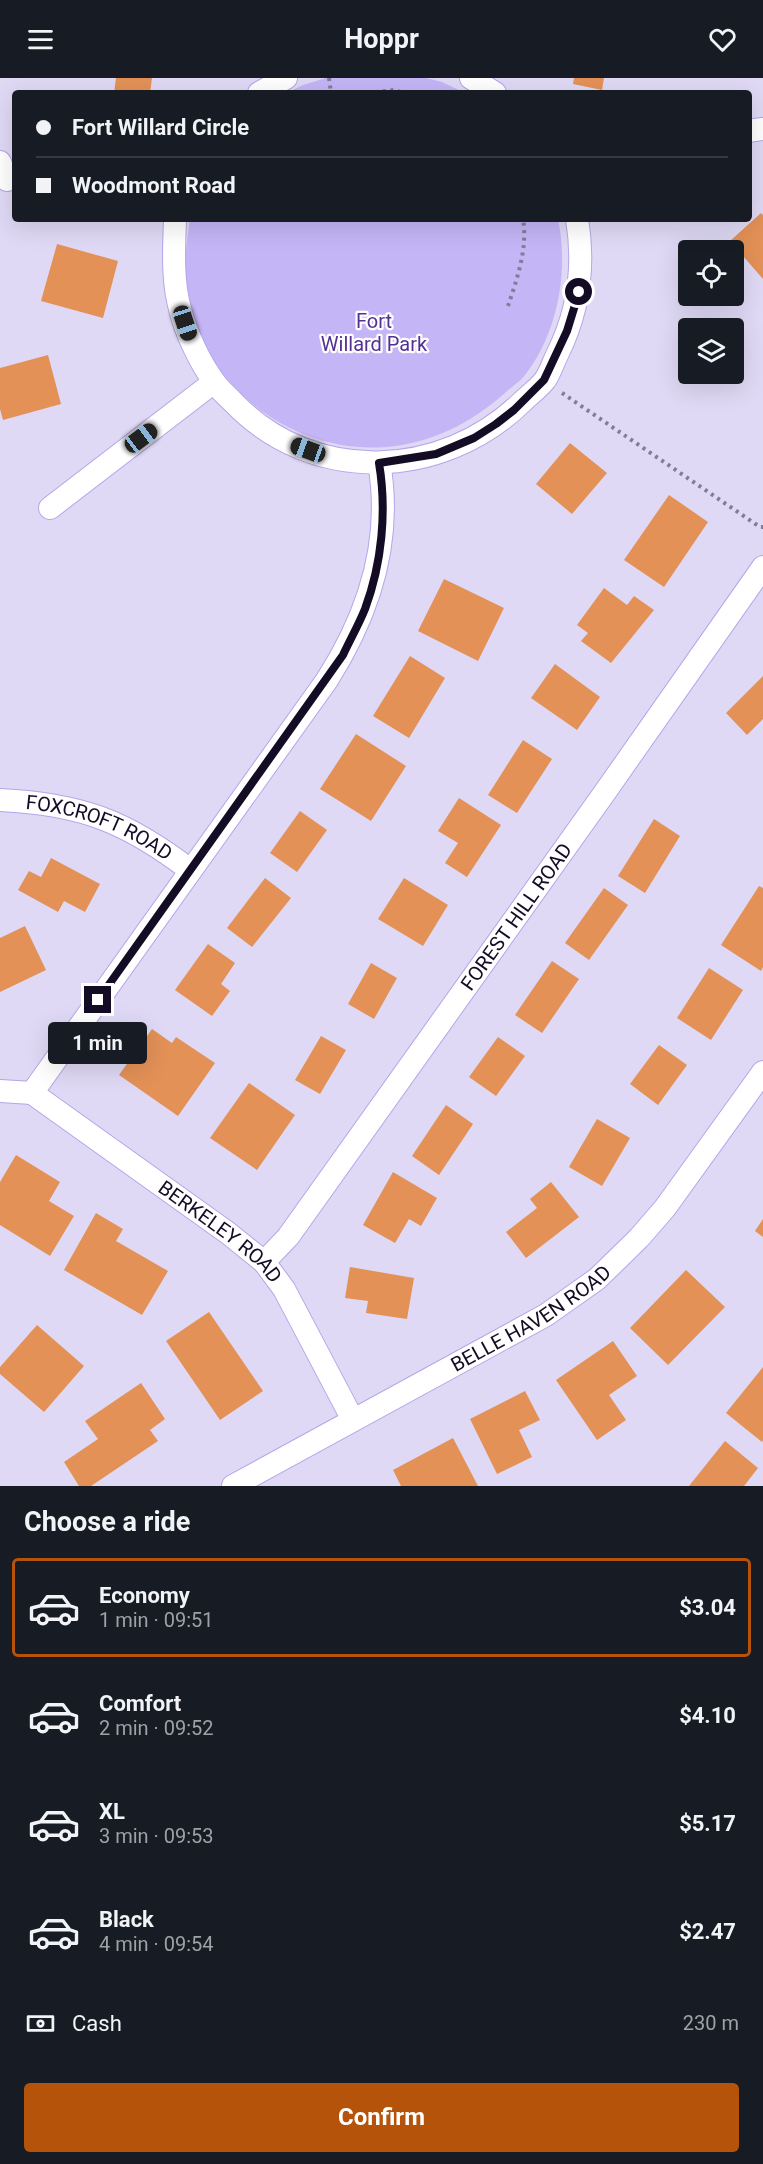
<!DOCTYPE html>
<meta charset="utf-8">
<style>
:root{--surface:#171b24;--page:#20242c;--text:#f1f3f6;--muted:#9ea1a6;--line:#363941;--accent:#b45309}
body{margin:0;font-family:Roboto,sans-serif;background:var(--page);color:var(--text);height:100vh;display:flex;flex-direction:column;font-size:22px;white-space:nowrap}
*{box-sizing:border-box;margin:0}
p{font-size:20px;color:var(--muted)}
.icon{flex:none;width:33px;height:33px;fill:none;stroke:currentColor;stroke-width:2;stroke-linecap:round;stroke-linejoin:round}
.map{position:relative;height:1408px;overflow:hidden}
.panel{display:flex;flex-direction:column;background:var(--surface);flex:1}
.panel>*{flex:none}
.guide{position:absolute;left:12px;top:12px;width:740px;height:132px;border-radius:6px;box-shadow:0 6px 24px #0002;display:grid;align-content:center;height:132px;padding:0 24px;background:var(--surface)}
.controls{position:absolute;left:678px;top:162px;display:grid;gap:12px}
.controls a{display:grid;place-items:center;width:66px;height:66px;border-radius:6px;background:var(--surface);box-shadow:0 6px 24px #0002;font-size:30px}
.end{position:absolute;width:27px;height:27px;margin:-14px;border:8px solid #140c25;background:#fff;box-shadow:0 0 0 3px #fff}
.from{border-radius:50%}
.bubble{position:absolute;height:42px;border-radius:6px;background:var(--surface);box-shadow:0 6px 24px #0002;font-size:20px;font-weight:700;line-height:42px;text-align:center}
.car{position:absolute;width:18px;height:36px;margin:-18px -9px;border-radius:8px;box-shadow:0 0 4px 2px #0007;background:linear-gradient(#222 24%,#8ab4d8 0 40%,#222 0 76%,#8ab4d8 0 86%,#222 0)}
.guide b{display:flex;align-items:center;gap:21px;height:57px;font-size:22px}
.guide b+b{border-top:2px solid var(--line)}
.guide i{width:15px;height:15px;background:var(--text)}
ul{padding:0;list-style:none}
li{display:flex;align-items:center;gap:18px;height:99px;margin:0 12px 9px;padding:0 12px;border:3px solid transparent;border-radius:6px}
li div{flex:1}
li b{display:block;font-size:22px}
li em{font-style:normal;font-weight:700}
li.selected{border-color:var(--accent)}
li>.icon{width:54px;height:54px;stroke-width:1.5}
h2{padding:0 24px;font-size:27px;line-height:72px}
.pay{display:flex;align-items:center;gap:15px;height:66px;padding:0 24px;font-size:22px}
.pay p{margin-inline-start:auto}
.primary-button{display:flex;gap:12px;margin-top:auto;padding:12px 24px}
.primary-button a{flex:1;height:69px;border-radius:6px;background:var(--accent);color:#fff;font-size:24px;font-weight:700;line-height:69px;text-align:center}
header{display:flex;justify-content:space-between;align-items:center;height:78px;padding:0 24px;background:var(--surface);font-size:27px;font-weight:700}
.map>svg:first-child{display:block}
.green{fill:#c4b5f6}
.building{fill:#e39157}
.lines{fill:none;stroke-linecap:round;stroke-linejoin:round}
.minor-casing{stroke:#b5a5ea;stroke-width:24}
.path{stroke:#837c97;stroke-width:4;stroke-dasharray:3 4.5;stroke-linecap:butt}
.minor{stroke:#fff;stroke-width:22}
.route{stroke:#140c25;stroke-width:8}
.labels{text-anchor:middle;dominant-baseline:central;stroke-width:4.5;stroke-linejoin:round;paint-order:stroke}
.park-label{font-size:20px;fill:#533193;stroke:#fefefe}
.street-label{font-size:20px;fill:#140c25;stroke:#fefefe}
</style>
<header><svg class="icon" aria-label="menu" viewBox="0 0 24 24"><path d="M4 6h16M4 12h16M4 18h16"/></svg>Hoppr<svg class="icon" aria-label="heart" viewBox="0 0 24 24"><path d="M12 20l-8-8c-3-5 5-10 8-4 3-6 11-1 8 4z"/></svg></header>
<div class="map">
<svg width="763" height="1408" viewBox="0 0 763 1408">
<rect width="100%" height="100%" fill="#dfd9f5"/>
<!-- green -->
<g class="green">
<polygon points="326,0 426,0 442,4 465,15 287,15 303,7"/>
<path d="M 190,141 L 558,141 C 569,192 558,255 525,297 C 520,304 511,309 505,315 C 471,345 432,365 387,369 C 327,374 268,348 229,303 C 224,297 218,292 214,286 C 204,270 197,249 192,231 C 190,224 187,216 186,209 C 183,186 187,163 190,141 Z"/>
</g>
<!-- building -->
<g class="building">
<polygon points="116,0 152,0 150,15 114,15"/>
<polygon points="574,0 604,0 602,12 573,6"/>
<polygon points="761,135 763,137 763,201 730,163"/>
<polygon points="57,166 118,183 103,240 41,223"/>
<polygon points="48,277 61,326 3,342 0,331 0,290"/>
<polygon points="570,365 607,395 572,436 536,406"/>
<polygon points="669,417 708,444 664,509 624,482"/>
<polygon points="444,501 504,530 478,583 418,553"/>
<polygon points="604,510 627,527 634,518 654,532 611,585 581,563 588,555 577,547"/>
<polygon points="410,578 445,600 409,660 373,638"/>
<polygon points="555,586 600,619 577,652 531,620"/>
<polygon points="763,598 763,641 747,657 726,635"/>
<polygon points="356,656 406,688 371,743 320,711"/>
<polygon points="523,662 552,681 517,735 488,717"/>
<polygon points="459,720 501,747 467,799 445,785 458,765 438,753"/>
<polygon points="300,733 327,752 297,794 270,775"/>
<polygon points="654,741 680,758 645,815 618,798"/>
<polygon points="51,780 100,806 85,834 64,823 58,834 18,812 29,793 41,799"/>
<polygon points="265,800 291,820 252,869 227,850"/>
<polygon points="404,800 448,827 423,868 378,841"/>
<polygon points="759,808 763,810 763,889 761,893 721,867"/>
<polygon points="604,810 628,827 589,882 565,865"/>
<polygon points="25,848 46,892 0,914 0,860"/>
<polygon points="208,866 235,885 221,906 230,913 212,938 175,912"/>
<polygon points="552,883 579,901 542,955 515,937"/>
<polygon points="371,885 397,900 374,941 348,926"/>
<polygon points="709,890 743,912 711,962 677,940"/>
<polygon points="152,951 172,965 176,959 215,985 178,1038 119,997"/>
<polygon points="321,958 346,972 320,1016 295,1002"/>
<polygon points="498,959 525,978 496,1018 469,999"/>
<polygon points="659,967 687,987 658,1027 630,1006"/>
<polygon points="249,1005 295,1037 257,1092 210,1060"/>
<polygon points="446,1027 473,1046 439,1097 412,1078"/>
<polygon points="597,1041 630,1060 602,1108 569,1089"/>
<polygon points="16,1077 60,1104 49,1123 74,1138 50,1178 0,1147 0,1104"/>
<polygon points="393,1094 437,1120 421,1148 409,1141 395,1165 363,1147"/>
<polygon points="551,1104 579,1139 526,1180 506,1154 537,1130 530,1121"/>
<polygon points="96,1135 123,1151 116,1163 168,1193 142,1237 64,1192"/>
<polygon points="763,1141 763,1159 755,1153"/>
<polygon points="350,1189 414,1200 407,1241 366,1235 368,1223 345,1220"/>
<polygon points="686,1192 725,1229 668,1287 630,1250"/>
<polygon points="209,1234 263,1313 220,1342 166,1263"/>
<polygon points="37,1247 84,1288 44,1334 0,1296 0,1289"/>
<polygon points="613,1263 637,1298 609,1317 626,1342 597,1362 556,1302"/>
<polygon points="763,1289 763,1362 762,1364 726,1335"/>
<polygon points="141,1305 165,1341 150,1352 158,1363 91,1408 79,1408 64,1384 98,1361 85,1343"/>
<polygon points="525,1313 540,1342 519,1352 532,1379 497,1396 470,1341"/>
<polygon points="453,1360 478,1408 401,1408 393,1392"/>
<polygon points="725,1363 758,1390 744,1408 689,1408"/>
</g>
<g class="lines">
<!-- minor casing -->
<g class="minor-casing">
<g id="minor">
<polyline points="471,0 495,15"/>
<polyline points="259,15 286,0"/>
<polyline points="748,53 763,51"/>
<polyline points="0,84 7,102"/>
<path d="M 175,141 C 174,171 172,202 180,231 C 186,255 200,285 215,305 C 220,312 227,318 233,324 C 312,407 442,402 522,324 C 529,317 539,310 545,302 C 550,295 553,285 557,277 C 579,233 585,189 577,141"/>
<polyline points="50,430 214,304"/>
<path id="s1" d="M 0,722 C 81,726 126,743 190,792"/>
<polyline points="0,1013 32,1015"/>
<path d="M 32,1015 L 327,602 C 369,536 393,464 379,385"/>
<path id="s2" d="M 32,1015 L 228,1155 L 264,1184 L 284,1211 L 353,1342"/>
<path id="s3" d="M 264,1184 L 288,1159 L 603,717 L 763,489"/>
<path id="s4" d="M 233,1408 L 546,1237 L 597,1201 L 639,1160 L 665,1130 L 763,994"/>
</g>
</g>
<!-- path -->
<g class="path">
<polyline points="329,0 331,15"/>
<polyline points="368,15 394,12 404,15"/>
<path d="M 508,228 C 517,201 528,170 523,141"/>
<polyline points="562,315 760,449 763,449"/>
</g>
<!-- minor -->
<use href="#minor" class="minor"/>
</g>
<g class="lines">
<!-- route -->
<path class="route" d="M 98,922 L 343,577 C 350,562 359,546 365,531 C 382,485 387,433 379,385 L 436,376 L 474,360 L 496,346 L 514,332 L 544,302 L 567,253 L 579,214"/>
</g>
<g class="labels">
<!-- park labels -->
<g class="park-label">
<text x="374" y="243">Fort<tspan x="374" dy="23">Willard Park</tspan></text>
</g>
<!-- street labels -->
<g class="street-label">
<text stroke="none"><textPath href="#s1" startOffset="104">FOXCROFT ROAD</textPath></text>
<text stroke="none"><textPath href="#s3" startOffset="428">FOREST HILL ROAD</textPath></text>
<text stroke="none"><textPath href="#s2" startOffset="234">BERKELEY ROAD</textPath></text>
<text stroke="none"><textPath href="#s4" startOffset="342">BELLE HAVEN ROAD</textPath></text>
</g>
</g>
</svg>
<div class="controls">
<a><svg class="icon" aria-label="locate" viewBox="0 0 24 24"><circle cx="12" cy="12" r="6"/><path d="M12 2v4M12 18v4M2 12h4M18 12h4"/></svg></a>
<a><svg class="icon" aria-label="layers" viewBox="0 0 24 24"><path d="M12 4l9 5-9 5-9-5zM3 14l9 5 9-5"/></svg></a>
</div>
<i class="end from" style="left:579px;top:214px"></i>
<i class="end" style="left:98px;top:922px"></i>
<div class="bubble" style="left:48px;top:944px;width:99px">1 min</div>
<i class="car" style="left:185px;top:245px;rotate:162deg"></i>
<i class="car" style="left:141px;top:360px;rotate:53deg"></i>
<i class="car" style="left:308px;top:372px;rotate:290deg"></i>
<div class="guide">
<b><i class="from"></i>Fort Willard Circle</b>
<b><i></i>Woodmont Road</b>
</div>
</div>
<section class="panel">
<h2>Choose a ride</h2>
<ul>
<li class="selected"><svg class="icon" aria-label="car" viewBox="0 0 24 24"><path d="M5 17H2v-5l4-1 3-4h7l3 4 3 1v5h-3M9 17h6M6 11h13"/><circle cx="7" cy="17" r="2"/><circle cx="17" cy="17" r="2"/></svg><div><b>Economy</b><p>1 min · 09:51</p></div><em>$3.04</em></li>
<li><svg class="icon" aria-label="car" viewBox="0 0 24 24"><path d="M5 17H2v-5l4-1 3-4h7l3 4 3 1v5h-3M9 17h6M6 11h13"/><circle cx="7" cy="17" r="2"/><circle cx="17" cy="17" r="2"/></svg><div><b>Comfort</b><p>2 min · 09:52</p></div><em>$4.10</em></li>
<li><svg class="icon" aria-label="car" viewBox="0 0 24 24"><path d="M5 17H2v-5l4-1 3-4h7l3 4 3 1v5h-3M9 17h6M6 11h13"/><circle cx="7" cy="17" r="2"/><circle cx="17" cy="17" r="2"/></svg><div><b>XL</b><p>3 min · 09:53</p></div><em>$5.17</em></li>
<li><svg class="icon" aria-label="car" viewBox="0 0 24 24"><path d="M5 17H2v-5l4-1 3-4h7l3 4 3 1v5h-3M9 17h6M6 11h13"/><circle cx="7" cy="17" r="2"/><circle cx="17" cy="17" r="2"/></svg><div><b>Black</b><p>4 min · 09:54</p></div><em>$2.47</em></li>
</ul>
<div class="pay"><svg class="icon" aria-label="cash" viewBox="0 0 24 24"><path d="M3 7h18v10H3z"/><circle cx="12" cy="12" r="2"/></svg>Cash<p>230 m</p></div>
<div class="primary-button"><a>Confirm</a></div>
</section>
